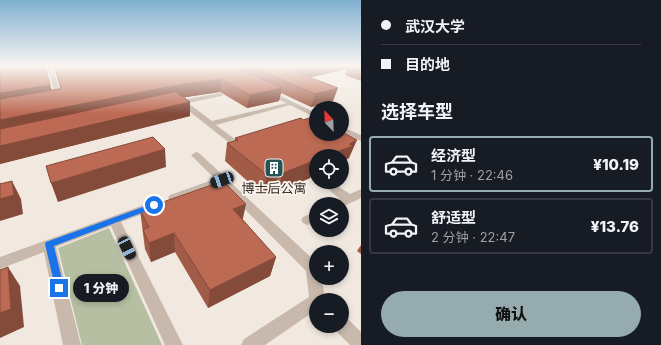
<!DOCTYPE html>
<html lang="zh">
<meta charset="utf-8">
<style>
:root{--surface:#171b24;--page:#20242c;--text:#f1f3f6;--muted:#9ea1a6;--line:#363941;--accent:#95abae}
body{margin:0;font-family:Inter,"Noto Sans SC",sans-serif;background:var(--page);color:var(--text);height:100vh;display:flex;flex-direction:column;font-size:15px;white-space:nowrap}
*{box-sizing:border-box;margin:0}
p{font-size:13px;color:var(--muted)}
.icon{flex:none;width:22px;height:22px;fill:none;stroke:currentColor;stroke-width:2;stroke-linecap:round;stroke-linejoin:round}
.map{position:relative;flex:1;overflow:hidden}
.details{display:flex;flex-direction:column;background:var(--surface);width:300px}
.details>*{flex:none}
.top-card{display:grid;align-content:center;height:88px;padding:0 20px;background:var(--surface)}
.needle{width:26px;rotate:337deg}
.fabs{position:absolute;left:309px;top:101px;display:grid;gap:8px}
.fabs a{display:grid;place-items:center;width:40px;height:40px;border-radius:50%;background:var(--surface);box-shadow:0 2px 6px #0003;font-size:20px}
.end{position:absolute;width:18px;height:18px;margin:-9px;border:5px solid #1a73e8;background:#fff;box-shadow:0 0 0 2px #fff}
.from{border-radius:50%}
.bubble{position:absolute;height:28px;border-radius:14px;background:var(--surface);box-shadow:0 2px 6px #0003;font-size:13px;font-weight:800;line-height:28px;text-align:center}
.car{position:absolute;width:12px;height:24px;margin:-12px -6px;border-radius:5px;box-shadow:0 0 3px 1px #0007;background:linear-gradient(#222 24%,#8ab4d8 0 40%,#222 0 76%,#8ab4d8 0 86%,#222 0)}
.top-card b{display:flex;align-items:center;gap:14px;height:38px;font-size:15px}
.top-card b+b{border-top:1px solid var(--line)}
.top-card i{width:10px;height:10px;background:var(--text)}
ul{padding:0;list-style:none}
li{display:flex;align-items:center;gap:12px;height:56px;margin:0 8px 6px;padding:0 12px;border:2px solid var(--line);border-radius:4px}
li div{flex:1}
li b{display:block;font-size:15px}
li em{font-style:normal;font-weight:800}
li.active{border-color:var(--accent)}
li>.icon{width:36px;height:36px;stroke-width:1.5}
h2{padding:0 20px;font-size:18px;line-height:48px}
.primary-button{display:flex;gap:8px;margin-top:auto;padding:8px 20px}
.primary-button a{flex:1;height:46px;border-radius:24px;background:var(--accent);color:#111;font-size:16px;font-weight:800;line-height:46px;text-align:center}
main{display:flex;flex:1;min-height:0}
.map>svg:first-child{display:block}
.green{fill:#b6bfa1}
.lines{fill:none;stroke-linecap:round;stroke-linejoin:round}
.service{fill:#c9b9ad;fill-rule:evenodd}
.minor{fill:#c9b9ad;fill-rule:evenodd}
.wall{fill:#a25b47}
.shaded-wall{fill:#844a3a}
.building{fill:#bc6a53;stroke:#844a3a}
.route{fill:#1a73e8}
.labels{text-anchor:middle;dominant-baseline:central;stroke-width:3.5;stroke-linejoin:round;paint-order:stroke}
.poi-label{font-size:13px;fill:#372e2b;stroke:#f9f3ec}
</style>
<main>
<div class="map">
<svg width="361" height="345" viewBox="0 0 361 345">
<rect width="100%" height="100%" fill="#f1e9e0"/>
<!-- green -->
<polygon class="green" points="109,228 162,345 82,345 58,248"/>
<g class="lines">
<!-- service -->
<g class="service">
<polygon points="47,66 52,66 63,100 62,101 58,102 55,100 56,98"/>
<polygon points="220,93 222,94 222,96 188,103 212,121 291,102 294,104 216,125 236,140 245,136 249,139 238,145 232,145 180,104 172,101 175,99 182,100"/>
<polygon points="196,152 199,153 316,262 316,278 322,278 325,300 316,300 316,310 265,345 241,345 244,339 309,297 306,271 220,184 178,201 170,201 168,198 170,195 215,179 191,155"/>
<polygon points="316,173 316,180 312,179 310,176 311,174"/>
<polygon points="319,182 331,182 350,194 361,189 361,198 342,207 342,204 333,204 335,201 340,199"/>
<polygon points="152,202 156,203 158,206 156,209 121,222 183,345 165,345 111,226 56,247 81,345 63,345 44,252 0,269 0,257"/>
<polygon points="316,212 316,221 307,225 303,223 301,220 303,217"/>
<polygon points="342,317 348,319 361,332 361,345 350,345 336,331 334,326 342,326"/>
</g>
<!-- minor -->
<g class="minor">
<polygon points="268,90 316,113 316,118 266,93 265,92"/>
<polygon points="342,127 361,135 361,141 342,132"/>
</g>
</g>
<!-- wall -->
<g class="wall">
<polygon points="0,66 46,66 45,67 52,91 59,89 60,87 54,67 52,66 361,66 361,81 345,75 347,69 311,77 333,101 311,107 281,93 279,101 247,108 220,92 183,97 190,102 190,116 0,164"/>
<polygon points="303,120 343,133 349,158 347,159 345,163 342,156 316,156 316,172 312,172 310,178 277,192 274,189 262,194 225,161 227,143 235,141 235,138"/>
<polygon points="140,210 243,220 276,257 270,276 208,308 175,252 151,262 145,249"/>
<polygon points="361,245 361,254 357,251"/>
</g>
<!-- shaded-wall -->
<g class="shaded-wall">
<polygon points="0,66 46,66 46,67 0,72"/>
<polygon points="316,66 349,66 347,69 291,82 293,71"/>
<polygon points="221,79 220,92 174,99 0,136 0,120 173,86"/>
<polygon points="50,85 54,98 0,107 0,93"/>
<polygon points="282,88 279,101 247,108 250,95"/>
<polygon points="338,88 333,101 311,107 315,94"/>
<polygon points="190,102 190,116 0,164 0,146"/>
<polygon points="357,140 349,158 347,159 345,163 342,164 342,156 326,156 349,144"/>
<polygon points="165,149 166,167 58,202 51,183"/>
<polygon points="316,156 315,160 316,160 310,178 277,192 283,173 315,157"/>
<polygon points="279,171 274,189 262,194 267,175"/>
<polygon points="12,181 21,199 23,214 0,221 0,182 7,197"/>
<polygon points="246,204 242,223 233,209"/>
<polygon points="174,233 175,252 151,262 149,243"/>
<polygon points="276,257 270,276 208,308 210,290"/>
<polygon points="8,267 20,286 24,327 0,338 0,313"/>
</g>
<!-- building -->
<g class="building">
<polygon points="13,66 45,66 50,85 0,93 0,67"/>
<polygon points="54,66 234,66 282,88 250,95 221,79 173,86 0,120 0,99 59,89 61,87"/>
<polygon points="249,66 316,66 293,71 338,88 315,94"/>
<polygon points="174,92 176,92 190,102 0,146 0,129"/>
<polygon points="316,116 316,134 342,134 342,132 357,140 349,144 353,146 326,156 324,156 324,154 317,155 315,157 316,160 283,173 279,171 267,175 227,143 238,140 235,138 301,118 303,120"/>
<polygon points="153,137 165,149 51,183 46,166"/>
<polygon points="12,181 14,195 0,199 0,184"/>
<polygon points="223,181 246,204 233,209 276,257 210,290 174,233 149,243 143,230 149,227 140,210"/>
<polygon points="8,267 11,309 0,313 0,270"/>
</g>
<!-- sky -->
<linearGradient id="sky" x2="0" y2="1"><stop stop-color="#7fb0d0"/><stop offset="0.58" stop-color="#f9f5f1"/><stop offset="1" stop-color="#f9f5f1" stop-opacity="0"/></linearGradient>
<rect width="361" height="114" fill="url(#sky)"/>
<!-- route -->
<polygon class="route" points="154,203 158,205 157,207 54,246 64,288 63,291 59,292 56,291 45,244 46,242"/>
<!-- icons -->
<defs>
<g id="building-square" transform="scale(1)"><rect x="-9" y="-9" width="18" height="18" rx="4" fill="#245456" stroke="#f9f3ec"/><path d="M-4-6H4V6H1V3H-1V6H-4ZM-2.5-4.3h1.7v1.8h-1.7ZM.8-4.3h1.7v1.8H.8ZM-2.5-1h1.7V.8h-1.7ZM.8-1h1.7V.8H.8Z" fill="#fff"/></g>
</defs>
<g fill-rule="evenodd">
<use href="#building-square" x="274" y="168"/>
</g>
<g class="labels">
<!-- poi labels -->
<g class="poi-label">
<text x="274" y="188">博士后公寓</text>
</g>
</g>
</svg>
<div class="fabs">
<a><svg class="needle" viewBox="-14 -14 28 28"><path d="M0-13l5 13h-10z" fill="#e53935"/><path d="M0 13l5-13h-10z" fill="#9ea1a6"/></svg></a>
<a><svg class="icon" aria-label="locate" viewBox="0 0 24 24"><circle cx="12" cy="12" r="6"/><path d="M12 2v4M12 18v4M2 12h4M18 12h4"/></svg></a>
<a><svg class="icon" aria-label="layers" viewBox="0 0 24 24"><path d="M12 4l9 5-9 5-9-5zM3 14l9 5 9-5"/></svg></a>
<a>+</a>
<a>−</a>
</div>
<i class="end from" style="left:154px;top:205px"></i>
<i class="end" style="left:59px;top:288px"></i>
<div class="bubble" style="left:73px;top:274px;width:56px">1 分钟</div>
<i class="car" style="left:222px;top:180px;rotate:250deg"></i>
<i class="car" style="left:127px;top:248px;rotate:154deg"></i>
</div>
<section class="details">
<div class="top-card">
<b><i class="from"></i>武汉大学</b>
<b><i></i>目的地</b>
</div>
<h2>选择车型</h2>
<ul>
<li class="active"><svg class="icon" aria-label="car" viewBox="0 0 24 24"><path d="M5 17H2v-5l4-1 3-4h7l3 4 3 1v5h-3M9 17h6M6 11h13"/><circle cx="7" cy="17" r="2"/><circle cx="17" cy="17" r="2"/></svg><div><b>经济型</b><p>1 分钟 · 22:46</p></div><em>¥10.19</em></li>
<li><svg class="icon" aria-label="car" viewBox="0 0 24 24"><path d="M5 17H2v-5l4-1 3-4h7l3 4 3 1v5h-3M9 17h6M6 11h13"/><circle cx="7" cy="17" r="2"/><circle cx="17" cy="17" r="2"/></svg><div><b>舒适型</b><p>2 分钟 · 22:47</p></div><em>¥13.76</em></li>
</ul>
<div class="primary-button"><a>确认</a></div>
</section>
</main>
